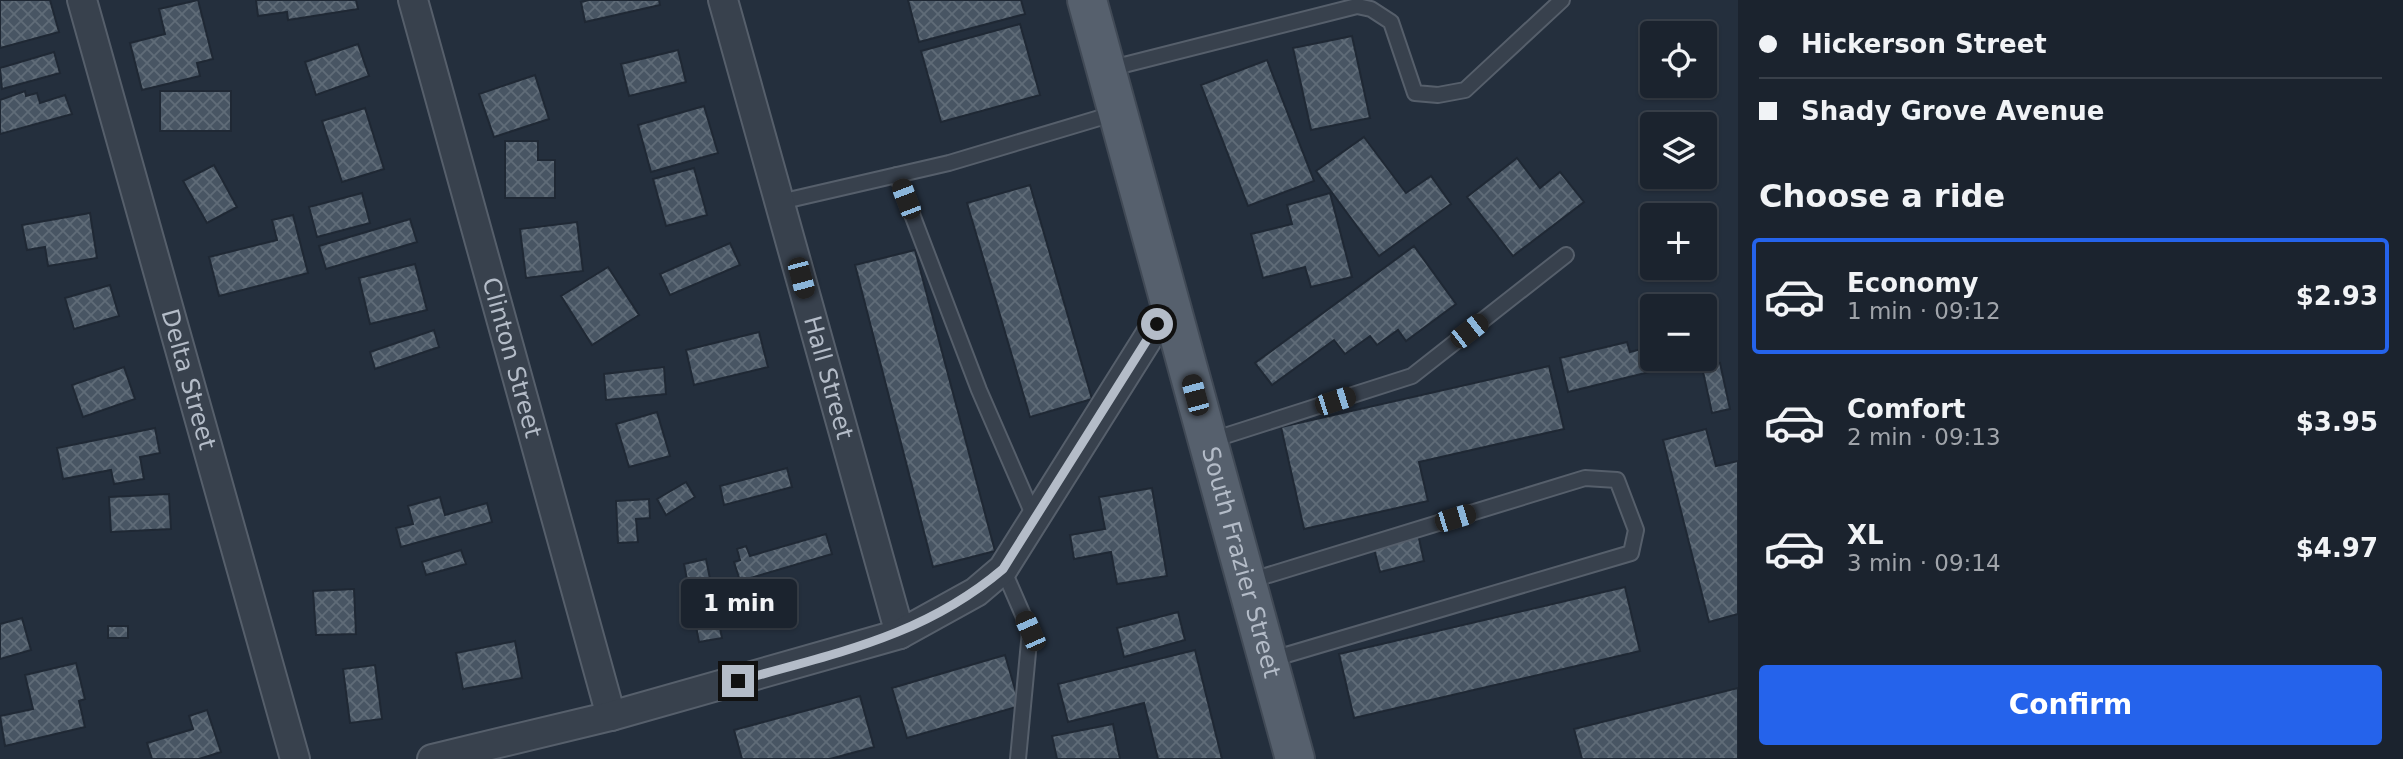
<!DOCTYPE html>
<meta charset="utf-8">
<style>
:root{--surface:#1b232e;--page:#282f3a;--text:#f1f3f6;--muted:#a0a4aa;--line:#39404a;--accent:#2563eb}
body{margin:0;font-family:"DejaVu Sans",sans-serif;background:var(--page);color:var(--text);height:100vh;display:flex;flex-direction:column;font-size:26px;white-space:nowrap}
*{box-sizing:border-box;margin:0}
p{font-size:23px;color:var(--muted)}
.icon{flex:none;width:38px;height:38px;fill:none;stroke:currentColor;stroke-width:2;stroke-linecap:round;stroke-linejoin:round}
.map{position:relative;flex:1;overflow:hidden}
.side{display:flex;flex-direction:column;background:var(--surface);width:665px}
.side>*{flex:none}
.top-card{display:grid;align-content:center;height:154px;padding:0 21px;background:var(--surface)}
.fabs{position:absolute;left:1640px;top:21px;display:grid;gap:14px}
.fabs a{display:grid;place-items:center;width:77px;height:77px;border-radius:7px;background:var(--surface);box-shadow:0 2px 5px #0004,0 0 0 2px var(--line);font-size:35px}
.end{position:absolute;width:32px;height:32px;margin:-16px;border:9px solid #b4bcc8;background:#111;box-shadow:0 0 0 4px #111}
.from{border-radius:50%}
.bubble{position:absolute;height:49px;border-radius:7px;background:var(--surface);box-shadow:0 2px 5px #0004,0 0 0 2px var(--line);font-size:23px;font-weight:800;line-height:49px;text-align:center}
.car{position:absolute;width:21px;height:42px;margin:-21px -10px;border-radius:9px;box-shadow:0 0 5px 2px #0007;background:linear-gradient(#222 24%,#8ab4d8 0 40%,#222 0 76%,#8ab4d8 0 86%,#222 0)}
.top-card b{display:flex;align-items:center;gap:24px;height:66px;font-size:26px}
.top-card b+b{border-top:2px solid var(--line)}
.top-card i{width:18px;height:18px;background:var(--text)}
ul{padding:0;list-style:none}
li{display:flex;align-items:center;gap:21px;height:116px;margin:0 14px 10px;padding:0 7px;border:4px solid transparent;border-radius:7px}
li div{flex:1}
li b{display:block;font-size:26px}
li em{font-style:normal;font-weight:800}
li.on{border-color:var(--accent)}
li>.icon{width:63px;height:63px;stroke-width:1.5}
h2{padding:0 21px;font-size:32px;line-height:84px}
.button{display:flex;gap:14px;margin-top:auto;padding:14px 21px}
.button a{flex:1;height:80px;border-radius:7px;background:var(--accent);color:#fff;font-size:28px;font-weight:800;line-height:80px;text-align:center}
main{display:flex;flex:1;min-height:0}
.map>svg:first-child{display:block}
.building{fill:url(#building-cross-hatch);stroke:#1f2834;stroke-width:2}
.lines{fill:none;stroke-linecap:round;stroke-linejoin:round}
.lane-casing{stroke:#565f6b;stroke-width:18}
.street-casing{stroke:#565f6b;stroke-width:32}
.primary-casing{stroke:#414a56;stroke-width:42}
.lane{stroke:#38414d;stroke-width:14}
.street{stroke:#38414d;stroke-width:28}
.primary{stroke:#56606d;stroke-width:38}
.route{stroke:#b4bcc8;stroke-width:9}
.labels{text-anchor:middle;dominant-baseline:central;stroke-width:5;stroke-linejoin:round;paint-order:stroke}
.street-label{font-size:24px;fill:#b4bcc8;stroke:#1d2632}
</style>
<main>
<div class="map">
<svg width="1738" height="759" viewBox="0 0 1738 759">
<defs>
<pattern id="building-cross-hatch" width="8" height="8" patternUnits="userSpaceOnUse" patternTransform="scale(1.75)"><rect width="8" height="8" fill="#485563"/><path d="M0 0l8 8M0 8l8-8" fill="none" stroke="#606c78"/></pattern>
</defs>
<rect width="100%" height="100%" fill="#242f3d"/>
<!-- building -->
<g class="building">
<polygon points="0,0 50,0 59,32 0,48"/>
<polygon points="198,0 213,59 197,63 200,76 142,90 130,43 165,34 159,9"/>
<polygon points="256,0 356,0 358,9 288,20 287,12 258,16"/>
<polygon points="589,0 659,0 660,5 585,22 581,2"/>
<polygon points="908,0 1021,0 1025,14 919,42"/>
<polygon points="1020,24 1040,95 941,122 921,51"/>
<polygon points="1352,36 1370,118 1311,130 1293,48"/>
<polygon points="358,44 369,76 316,95 305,62"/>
<polygon points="678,50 686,82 629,96 621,64"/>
<polygon points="54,52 60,73 2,89 0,68"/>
<polygon points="1267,60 1314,181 1248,206 1201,85"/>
<polygon points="535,75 549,119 494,137 479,94"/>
<polygon points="25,91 26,96 37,93 40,103 65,95 72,114 0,134 0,100"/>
<rect x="160" y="91" width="71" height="40"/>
<polygon points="704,106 718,153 651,172 638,125"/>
<polygon points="365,108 384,169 342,182 322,121"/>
<polygon points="1364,137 1406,193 1431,176 1451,204 1379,256 1316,171"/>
<polygon points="505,141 538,141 538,160 555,160 555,198 505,198"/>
<polygon points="1517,158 1540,188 1560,172 1584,202 1513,256 1467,197"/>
<polygon points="214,165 237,207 207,223 183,181"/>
<polygon points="694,168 707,215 666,226 653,179"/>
<polygon points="1030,185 1092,399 1030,417 967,203"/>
<polygon points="362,193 370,223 317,237 309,207"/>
<polygon points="1330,193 1352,277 1311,287 1305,267 1263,278 1251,234 1292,224 1287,205"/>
<polygon points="90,213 97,258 48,266 45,247 27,250 22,225"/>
<polygon points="293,215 308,273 219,296 209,257 277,240 272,220"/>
<polygon points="410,219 417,242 326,269 319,246"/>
<polygon points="577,222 583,271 526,278 520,229"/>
<polygon points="730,243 740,265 670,295 660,274"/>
<polygon points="1414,246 1456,304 1406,341 1398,330 1377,345 1370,336 1345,354 1334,340 1272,385 1255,363"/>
<polygon points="915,250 995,551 933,567 855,265"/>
<polygon points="415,264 427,310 370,324 359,278"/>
<polygon points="608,267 639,315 592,345 561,296"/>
<polygon points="110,285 119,316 74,329 65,298"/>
<polygon points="1652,327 1652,359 1694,361 1568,392 1560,358 1627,342 1630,352 1649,347 1645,328"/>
<polygon points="434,330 439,347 375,369 370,352"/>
<polygon points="759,332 768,367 694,385 686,350"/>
<polygon points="1720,363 1730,409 1712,413 1702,367"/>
<polygon points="1549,366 1564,429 1419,462 1428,501 1304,529 1281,427"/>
<polygon points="124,367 135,399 83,417 72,385"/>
<polygon points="664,367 666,394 606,400 604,374"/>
<polygon points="657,412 670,456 629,467 616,424"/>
<polygon points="155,428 160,453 140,457 144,479 114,484 111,470 63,479 57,448"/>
<polygon points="1706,429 1716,466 1738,461 1738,614 1709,622 1663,440"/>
<polygon points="787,468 792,487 724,505 720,486"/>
<polygon points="686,482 695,497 666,515 657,499"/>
<polygon points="1152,488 1167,576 1117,584 1111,552 1074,559 1070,535 1105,529 1099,497"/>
<polygon points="169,494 171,529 111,532 109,497"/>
<polygon points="440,497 445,515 487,503 492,522 401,547 396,528 413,524 408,506"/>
<polygon points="649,499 650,518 636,519 638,542 618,543 616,501"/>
<polygon points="826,534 832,554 740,581 734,562 740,560 737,549 746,546 750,556"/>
<polygon points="1418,534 1424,561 1380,572 1373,545"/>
<polygon points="461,550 466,564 426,575 422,562"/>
<polygon points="706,559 722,638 699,642 684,564"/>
<polygon points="1625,587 1640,651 1354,718 1339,654"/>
<polygon points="354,589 356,634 316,635 313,591"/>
<polygon points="1178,612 1185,640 1124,657 1117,628"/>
<polygon points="22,618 31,650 0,659 0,624"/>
<rect x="108" y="626" width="20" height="12"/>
<polygon points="515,641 522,678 463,689 456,653"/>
<polygon points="1195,650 1222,759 1158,759 1144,703 1068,722 1058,684"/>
<polygon points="1005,655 1020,706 907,738 892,688"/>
<polygon points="76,663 85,699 79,701 85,727 5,746 0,716 33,709 25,675"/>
<polygon points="375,665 382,719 350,723 343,669"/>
<polygon points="1738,688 1738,759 1582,759 1574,729"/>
<polygon points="860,696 874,747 830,759 742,759 734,730"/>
<polygon points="207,710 221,752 199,759 152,759 147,743 193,729 189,716"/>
<polygon points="1113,724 1120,759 1057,759 1052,736"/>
</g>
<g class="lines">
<!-- lane casing -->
<g class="lane-casing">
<g id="lane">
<polyline points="1108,69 1357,6 1371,9 1391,22 1415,93 1438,95 1465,90 1562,0"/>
<polyline points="897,175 979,390 1035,519"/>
<polyline points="780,202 949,163 1116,113"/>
<polyline points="1209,441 1412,376 1566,255"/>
<polyline points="1003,569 1030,631 1018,759"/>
<polyline points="1249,581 1585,478 1617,480 1636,530 1631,553 1269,660"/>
</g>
</g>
<!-- street casing -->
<g class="street-casing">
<g id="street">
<path id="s1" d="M 82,0 L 295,759"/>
<path id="s2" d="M 413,0 L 611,716"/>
<path id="s3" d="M 723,0 L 900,634"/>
<polyline points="432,759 611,716 900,634 976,592 1003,569 1170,303"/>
</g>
</g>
<!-- primary casing -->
<g class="primary-casing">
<g id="primary">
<path id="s4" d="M 1087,0 L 1295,759"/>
</g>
</g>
<!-- lane -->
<use href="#lane" class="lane"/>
<!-- street -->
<use href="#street" class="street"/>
<!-- primary -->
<use href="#primary" class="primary"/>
</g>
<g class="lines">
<!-- route -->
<path class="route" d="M 738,681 C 835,653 923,637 1003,569 L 1157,324"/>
</g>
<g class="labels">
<!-- street labels -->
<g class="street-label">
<text stroke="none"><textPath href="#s2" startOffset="371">Clinton Street</textPath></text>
<text stroke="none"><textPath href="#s3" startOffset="392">Hall Street</textPath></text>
<text stroke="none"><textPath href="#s1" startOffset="394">Delta Street</textPath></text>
<text stroke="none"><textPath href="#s4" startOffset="583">South Frazier Street</textPath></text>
</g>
</g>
</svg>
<div class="fabs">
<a><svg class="icon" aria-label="locate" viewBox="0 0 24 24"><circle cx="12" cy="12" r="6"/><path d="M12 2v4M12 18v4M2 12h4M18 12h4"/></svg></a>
<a><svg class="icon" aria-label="layers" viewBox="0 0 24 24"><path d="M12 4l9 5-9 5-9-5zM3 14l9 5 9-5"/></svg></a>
<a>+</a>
<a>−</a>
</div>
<i class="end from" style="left:1157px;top:324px"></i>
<i class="end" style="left:738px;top:681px"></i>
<div class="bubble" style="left:681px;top:579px;width:116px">1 min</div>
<i class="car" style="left:906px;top:199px;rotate:339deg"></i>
<i class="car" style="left:801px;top:278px;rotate:165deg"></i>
<i class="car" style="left:1469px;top:331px;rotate:52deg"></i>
<i class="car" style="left:1195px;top:395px;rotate:345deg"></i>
<i class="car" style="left:1335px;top:401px;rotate:72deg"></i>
<i class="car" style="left:1455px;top:518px;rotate:73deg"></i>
<i class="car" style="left:1030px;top:631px;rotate:336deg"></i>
</div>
<section class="side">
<div class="top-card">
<b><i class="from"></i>Hickerson Street</b>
<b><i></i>Shady Grove Avenue</b>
</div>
<h2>Choose a ride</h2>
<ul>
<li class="on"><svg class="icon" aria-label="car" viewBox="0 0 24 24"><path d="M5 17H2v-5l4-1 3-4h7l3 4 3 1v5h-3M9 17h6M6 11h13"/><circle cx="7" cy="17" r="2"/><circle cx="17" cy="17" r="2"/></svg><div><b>Economy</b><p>1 min · 09:12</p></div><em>$2.93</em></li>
<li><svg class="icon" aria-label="car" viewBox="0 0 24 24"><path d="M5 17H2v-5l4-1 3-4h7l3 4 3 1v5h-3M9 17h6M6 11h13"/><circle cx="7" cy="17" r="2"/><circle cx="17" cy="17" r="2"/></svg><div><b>Comfort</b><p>2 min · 09:13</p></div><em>$3.95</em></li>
<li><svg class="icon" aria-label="car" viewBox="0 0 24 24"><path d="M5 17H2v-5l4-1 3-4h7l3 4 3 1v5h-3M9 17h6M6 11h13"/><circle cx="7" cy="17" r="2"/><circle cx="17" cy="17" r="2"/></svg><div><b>XL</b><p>3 min · 09:14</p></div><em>$4.97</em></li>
</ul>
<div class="button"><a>Confirm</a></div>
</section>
</main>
